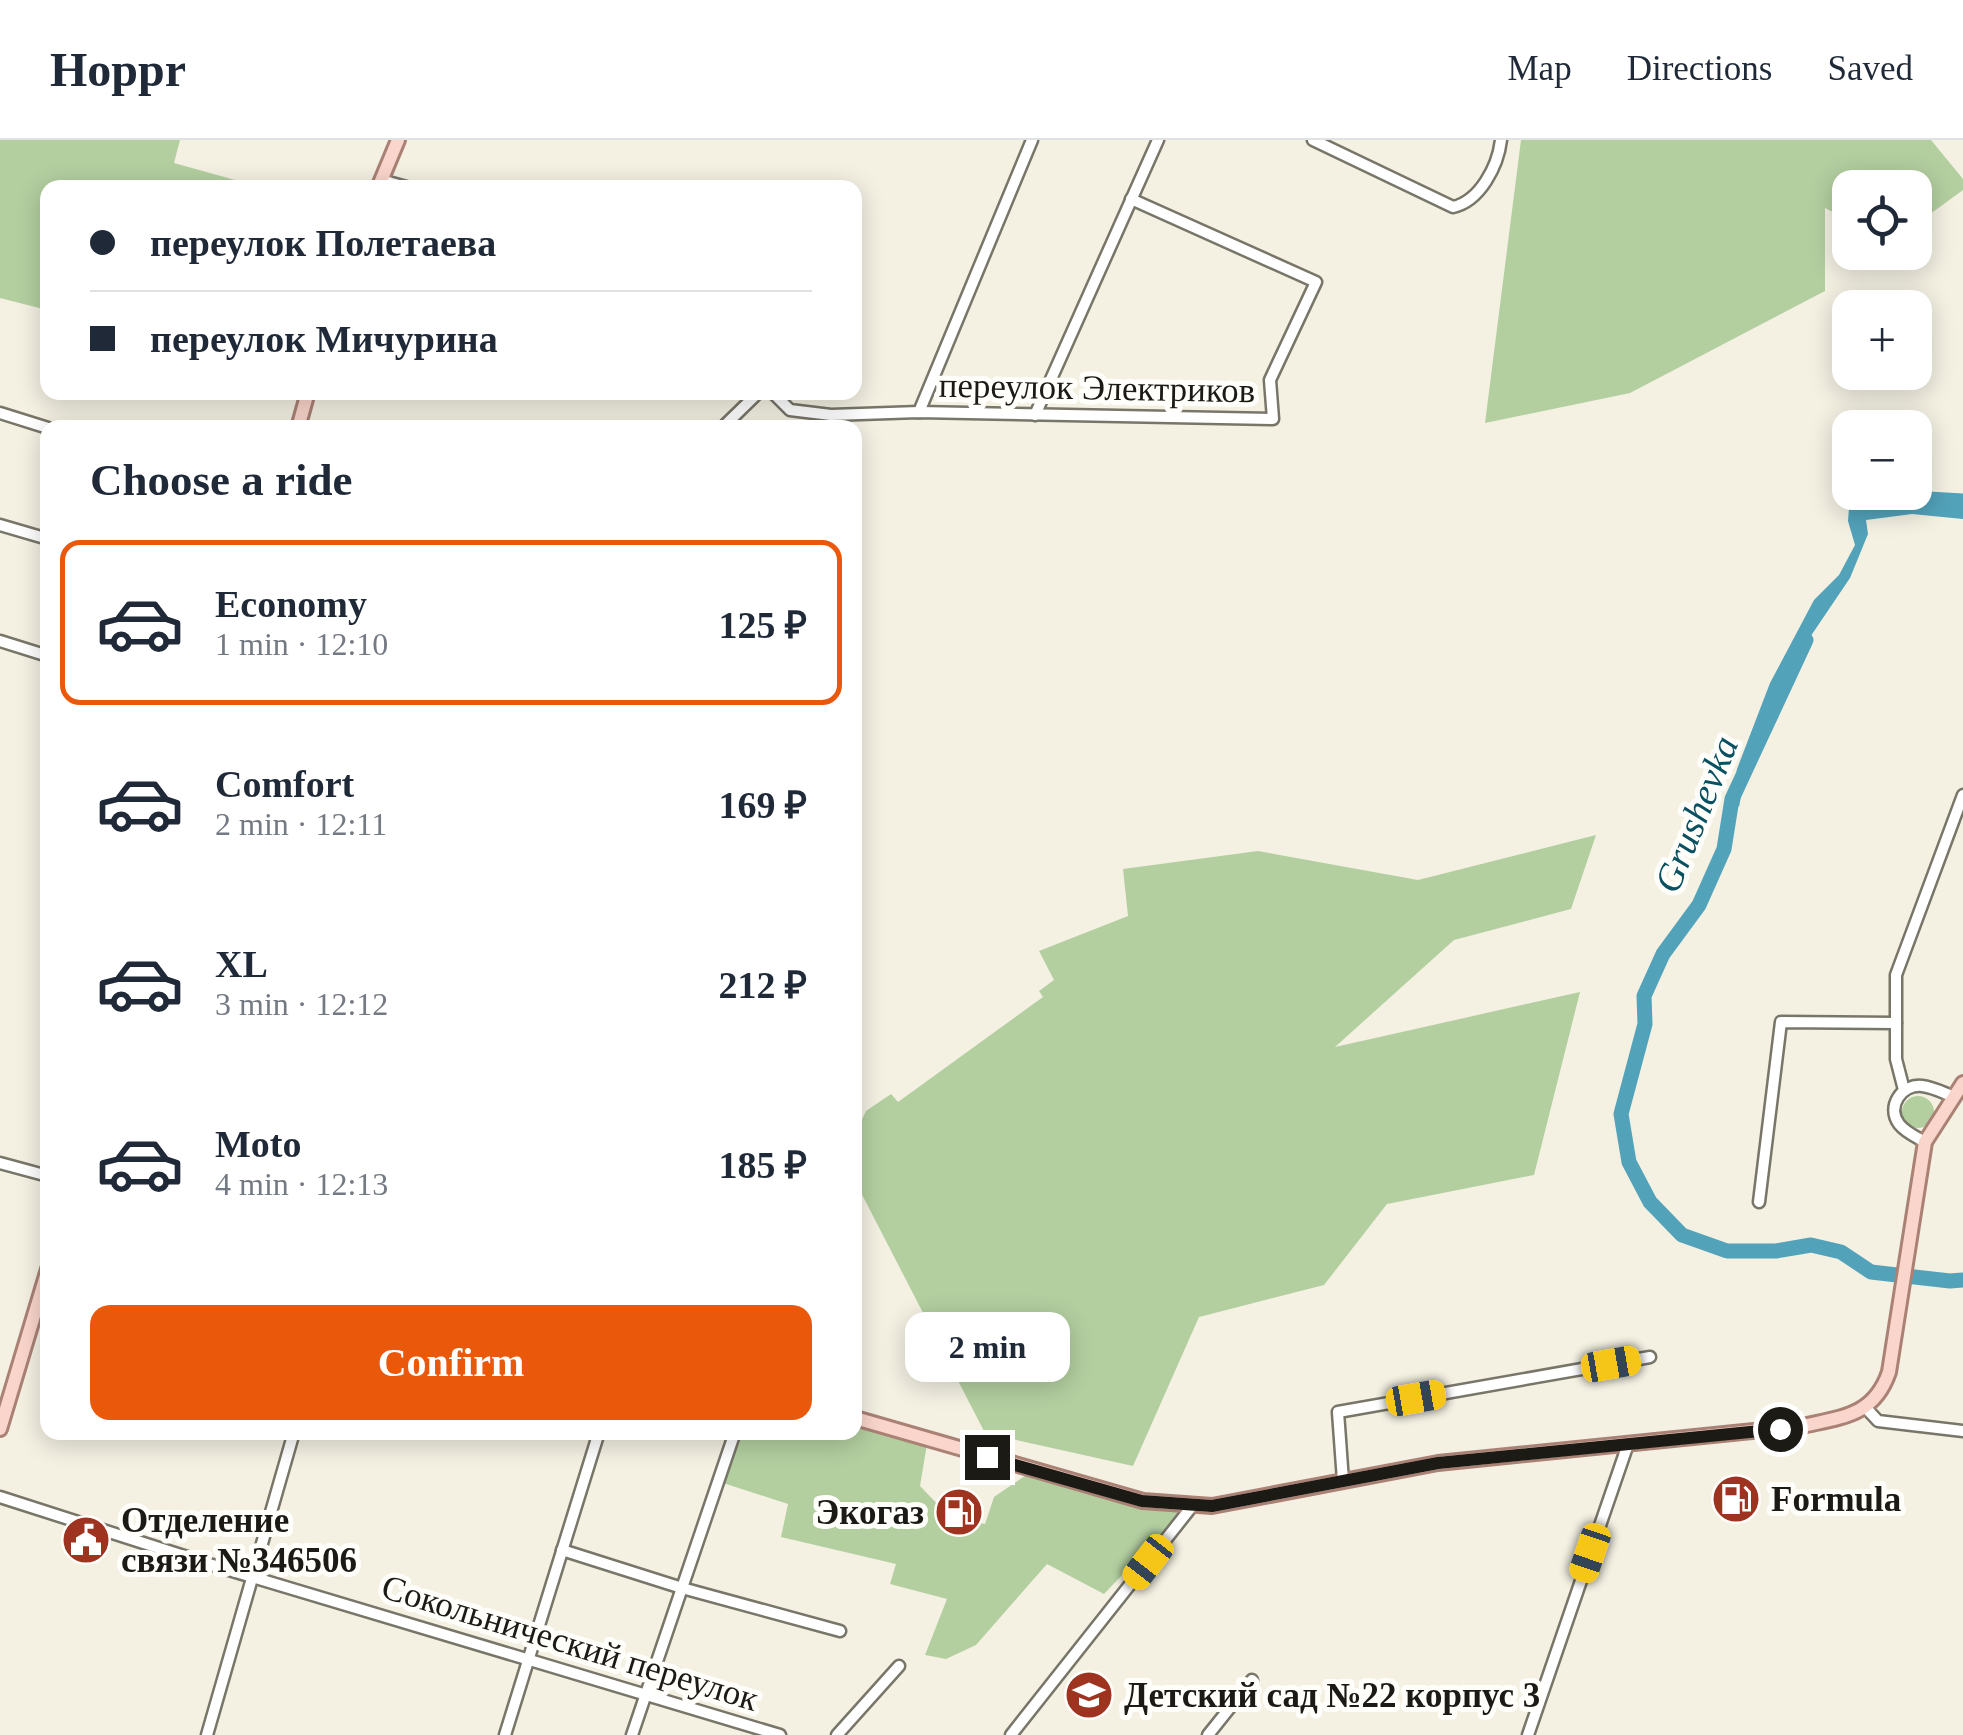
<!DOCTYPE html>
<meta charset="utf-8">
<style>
:root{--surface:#fff;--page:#f2f2f3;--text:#1f2937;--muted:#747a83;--line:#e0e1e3;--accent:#ea580c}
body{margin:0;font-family:"Times New Roman",serif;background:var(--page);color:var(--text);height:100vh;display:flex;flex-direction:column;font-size:38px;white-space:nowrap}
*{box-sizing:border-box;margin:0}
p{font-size:32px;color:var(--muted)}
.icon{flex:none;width:55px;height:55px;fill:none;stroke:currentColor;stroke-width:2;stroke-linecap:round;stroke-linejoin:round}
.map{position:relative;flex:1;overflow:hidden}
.sheet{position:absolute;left:40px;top:280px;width:822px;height:1020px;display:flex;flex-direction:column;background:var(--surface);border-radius:20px;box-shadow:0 5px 25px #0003}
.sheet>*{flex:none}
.banner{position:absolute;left:40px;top:40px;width:822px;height:220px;border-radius:20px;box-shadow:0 5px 25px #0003;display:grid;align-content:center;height:220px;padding:0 50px;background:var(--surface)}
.controls{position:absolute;left:1832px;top:30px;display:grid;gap:20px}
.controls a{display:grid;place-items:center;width:100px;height:100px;border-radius:20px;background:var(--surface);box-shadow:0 5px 25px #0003;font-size:50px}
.end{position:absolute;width:45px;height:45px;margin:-22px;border:12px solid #1b1a15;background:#fff;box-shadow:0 0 0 5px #fff}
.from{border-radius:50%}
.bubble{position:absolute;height:70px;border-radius:20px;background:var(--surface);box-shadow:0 5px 25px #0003;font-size:32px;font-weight:700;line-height:70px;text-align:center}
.car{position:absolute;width:30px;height:60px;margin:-30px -15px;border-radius:12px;box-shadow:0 0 8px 2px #0007;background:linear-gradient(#f5c518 24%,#345 0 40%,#f5c518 0 76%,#345 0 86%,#f5c518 0)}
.banner b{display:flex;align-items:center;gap:35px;height:95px;font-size:38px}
.banner b+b{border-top:2px solid var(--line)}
.banner i{width:25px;height:25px;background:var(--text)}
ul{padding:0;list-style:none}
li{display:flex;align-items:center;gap:30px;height:165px;margin:0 20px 15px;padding:0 30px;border:5px solid transparent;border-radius:20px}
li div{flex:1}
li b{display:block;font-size:38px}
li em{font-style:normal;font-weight:700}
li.selected{border-color:var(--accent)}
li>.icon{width:90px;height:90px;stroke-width:1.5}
h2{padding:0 50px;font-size:45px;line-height:120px}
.cta{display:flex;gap:20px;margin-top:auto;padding:20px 50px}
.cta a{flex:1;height:115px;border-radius:20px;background:var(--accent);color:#fff;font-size:40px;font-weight:700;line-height:115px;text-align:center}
header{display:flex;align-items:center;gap:60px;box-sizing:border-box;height:140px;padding:0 50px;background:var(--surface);border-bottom:2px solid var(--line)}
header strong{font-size:48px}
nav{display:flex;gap:55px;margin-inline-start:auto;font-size:35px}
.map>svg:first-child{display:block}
.green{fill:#b3cfa0}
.water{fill:#52a2ba}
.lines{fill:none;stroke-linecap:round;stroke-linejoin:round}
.river{stroke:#52a2ba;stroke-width:15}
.minor-casing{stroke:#787569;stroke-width:15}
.major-casing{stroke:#aa8175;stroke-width:18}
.minor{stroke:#fff;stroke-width:10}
.major{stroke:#fad5cb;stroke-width:12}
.route{stroke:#1b1a15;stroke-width:12}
.labels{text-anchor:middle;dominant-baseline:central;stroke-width:10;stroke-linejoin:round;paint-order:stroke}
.street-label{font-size:35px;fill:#1b1a15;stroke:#fffefb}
.poi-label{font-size:35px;font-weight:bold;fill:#1b1a15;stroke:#fffefb;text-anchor:start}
.water-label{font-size:38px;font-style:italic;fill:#095061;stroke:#fffefb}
</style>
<header>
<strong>Hoppr</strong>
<nav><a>Map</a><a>Directions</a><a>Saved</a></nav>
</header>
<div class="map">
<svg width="1963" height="1595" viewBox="0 0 1963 1595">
<rect width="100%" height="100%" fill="#f4f1e3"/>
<!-- green -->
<g class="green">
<polygon points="0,0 180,0 174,23 235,40 233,48 48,48 47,170 0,158"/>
<polygon points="1521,0 1931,0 1963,39 1963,50 1915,85 1915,48 1850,48 1850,81 1825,68 1825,151 1630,253 1485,283"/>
<polygon points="1596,695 1571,769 1454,800 1335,907 1580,852 1534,1035 1387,1064 1324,1145 1199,1177 1133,1326 985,1293 855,1041 855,994 866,971 891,954 898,962 1043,857 1039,851 1054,840 1039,811 1128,776 1123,729 1258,711 1418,740"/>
<circle cx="1918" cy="972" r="16"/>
<polygon points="855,1282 927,1304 920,1346 949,1376 985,1384 994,1357 1029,1333 1184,1370 1104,1454 1047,1424 976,1505 946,1519 925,1515 947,1459 890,1444 896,1424 781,1397 788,1364 723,1343 739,1293 855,1292"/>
</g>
<!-- water -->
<polygon class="water" points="1874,357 1963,360 1963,379 1912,374 1866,380 1868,394 1850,438 1800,512 1746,629 1739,667 1732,659 1737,629 1770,543 1814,460 1839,435 1855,405 1848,381 1849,368 1858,359"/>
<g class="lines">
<!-- river -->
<g class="river">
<polyline points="1893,362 1912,358 1963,361"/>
<polyline points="1806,500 1732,659 1724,709 1699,765 1663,814 1644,856 1645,884 1621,974 1629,1022 1650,1062 1682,1095 1727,1111 1776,1111 1811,1105 1841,1112 1871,1132 1950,1141 1963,1140"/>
</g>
<!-- minor casing -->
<g class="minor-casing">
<g id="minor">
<path d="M 1313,0 L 1453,67 C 1480,61 1498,26 1501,0"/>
<polyline points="381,40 410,48"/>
<polyline points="772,252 790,270 831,275 919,272 1273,279 1270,240 1316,142 1131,59"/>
<polyline points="919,272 1032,0"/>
<polyline points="0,273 48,288"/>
<polyline points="1035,275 1158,0"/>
<polyline points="722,288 759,252"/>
<polyline points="0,385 48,399"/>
<polyline points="0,501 48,516"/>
<polyline points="1904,950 1896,919 1896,835 1963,655"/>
<path d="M 1925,1002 C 1916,997 1905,992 1899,984 C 1886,966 1902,944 1922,946 C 1932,947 1942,952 1952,956"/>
<polyline points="0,1023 48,1036"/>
<polyline points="1759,1062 1781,882 1896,883"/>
<polyline points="1865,1267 1878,1281 1963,1291"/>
<polyline points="1343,1341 1338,1272 1650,1217"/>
<polyline points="0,1357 209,1424 780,1595"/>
<polyline points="562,1410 682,1448 840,1491"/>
<polyline points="207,1595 294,1292"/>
<polyline points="505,1595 599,1292"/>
<polyline points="632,1595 735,1292"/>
<polyline points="837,1595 899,1526"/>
<polyline points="1011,1595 1193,1365"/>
<polyline points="1208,1595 1252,1540"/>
<polyline points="1528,1595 1628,1304"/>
</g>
</g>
<!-- major casing -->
<g class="major-casing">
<g id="major">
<polyline points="378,48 398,0"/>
<polyline points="298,288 308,252"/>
<path d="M 855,1278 L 1143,1361 L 1212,1366 L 1438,1323 L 1802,1286 C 1842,1277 1874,1276 1889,1232 L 1925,1002 L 1963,943"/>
<polyline points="0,1289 48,1129"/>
</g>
</g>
<!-- minor -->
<use href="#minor" class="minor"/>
<!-- major -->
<use href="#major" class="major"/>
</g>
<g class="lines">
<!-- route -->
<polyline class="route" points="987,1317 1142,1361 1212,1366 1438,1323 1780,1289"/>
</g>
<!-- icons -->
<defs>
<g id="fuel-disc" transform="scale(2.5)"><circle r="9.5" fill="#9e3420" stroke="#fffefb"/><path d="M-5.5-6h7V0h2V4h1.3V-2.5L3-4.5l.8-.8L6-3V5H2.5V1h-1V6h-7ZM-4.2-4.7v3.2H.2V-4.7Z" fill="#fff"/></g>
<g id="civic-disc" transform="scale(2.5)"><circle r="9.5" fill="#9e3420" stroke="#fffefb"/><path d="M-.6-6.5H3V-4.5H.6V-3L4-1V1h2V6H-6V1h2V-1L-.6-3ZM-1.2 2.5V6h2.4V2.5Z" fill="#fff"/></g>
<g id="school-disc" transform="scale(2.5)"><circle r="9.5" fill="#9e3420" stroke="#fffefb"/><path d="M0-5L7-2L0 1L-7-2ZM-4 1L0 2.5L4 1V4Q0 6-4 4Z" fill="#fff"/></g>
</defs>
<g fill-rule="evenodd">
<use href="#fuel-disc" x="1736" y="1359"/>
<use href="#fuel-disc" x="959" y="1372"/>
<use href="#civic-disc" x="86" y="1400"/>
<use href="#school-disc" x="1089" y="1555"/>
</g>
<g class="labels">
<!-- street labels -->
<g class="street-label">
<text transform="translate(1097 248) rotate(1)">переулок Электриков</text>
<text transform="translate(570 1503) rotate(17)">Сокольнический переулок</text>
</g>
<!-- poi labels -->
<g class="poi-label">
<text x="1771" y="1359">Formula</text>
<text x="924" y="1372" text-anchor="end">Экогаз</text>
<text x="121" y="1380">Отделение<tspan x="121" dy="40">связи №346506</tspan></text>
<text x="1124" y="1555">Детский сад №22 корпус 3</text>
</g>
<!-- water labels -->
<g class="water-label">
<text transform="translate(1696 674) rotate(-68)">Grushevka</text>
</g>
</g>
</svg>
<div class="controls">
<a><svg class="icon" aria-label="locate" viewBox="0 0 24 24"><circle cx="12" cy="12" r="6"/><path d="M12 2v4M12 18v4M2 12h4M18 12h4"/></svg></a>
<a>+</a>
<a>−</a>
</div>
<i class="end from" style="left:1780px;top:1289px"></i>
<i class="end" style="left:987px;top:1317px"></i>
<div class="bubble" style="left:905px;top:1172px;width:165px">2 min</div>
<i class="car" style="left:1611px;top:1224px;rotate:80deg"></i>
<i class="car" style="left:1416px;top:1258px;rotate:80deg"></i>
<i class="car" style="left:1590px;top:1413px;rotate:199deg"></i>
<i class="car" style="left:1148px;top:1422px;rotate:218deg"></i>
<div class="banner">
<b><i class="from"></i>переулок Полетаева</b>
<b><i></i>переулок Мичурина</b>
</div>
<section class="sheet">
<h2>Choose a ride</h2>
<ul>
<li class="selected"><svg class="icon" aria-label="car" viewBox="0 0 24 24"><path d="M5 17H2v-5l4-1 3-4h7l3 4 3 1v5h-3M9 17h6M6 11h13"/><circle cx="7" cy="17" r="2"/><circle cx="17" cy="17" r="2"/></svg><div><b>Economy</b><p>1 min · 12:10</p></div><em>125 ₽</em></li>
<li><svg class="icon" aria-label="car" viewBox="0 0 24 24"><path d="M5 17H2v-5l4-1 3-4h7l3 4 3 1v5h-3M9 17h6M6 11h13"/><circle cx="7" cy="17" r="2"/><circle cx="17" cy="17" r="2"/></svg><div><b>Comfort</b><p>2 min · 12:11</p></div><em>169 ₽</em></li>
<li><svg class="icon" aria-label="car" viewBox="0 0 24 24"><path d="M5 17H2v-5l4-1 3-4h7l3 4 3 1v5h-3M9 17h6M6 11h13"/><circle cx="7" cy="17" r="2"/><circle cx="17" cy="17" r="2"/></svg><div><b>XL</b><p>3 min · 12:12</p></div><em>212 ₽</em></li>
<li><svg class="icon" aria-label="car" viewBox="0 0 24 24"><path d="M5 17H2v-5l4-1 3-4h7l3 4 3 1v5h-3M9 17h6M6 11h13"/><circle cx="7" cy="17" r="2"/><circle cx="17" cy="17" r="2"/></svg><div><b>Moto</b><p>4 min · 12:13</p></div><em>185 ₽</em></li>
</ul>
<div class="cta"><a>Confirm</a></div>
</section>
</div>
